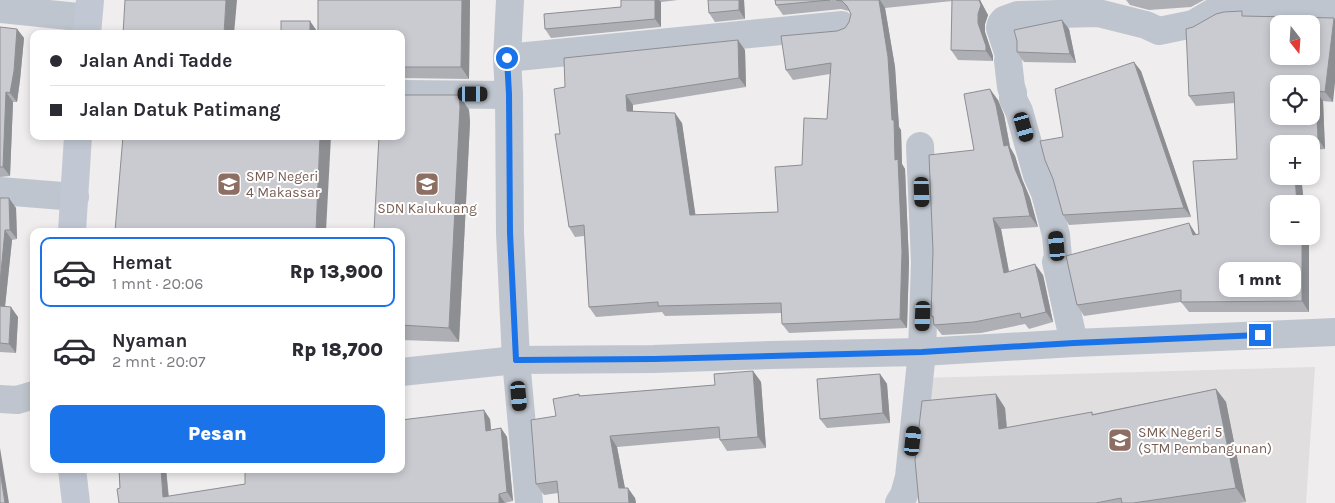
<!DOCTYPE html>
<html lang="id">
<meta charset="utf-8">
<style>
:root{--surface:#fff;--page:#f2f2f3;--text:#2b2b33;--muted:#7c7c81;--line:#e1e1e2;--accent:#1a73e8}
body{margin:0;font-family:Karla,sans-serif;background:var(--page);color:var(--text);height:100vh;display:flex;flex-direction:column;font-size:19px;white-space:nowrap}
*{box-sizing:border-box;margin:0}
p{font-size:16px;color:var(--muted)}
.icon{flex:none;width:28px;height:28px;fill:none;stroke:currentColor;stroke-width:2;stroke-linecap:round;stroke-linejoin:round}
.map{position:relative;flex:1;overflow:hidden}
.details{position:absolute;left:30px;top:228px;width:375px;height:245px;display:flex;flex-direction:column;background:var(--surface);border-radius:10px;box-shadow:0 2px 8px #0003}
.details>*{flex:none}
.guide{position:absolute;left:30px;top:30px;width:375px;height:110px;border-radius:10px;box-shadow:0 2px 8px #0003;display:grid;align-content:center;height:110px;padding:0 20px;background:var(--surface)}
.needle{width:32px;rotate:163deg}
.buttons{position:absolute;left:1270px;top:15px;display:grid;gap:10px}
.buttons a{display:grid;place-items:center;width:50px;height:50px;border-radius:10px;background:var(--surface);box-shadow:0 2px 8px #0003;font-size:25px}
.end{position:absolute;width:22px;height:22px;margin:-11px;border:6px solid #1a73e8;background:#fff;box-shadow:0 0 0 2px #fff}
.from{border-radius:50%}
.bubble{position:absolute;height:35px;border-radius:10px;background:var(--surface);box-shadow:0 2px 8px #0003;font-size:16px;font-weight:800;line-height:35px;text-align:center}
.car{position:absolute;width:15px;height:30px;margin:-15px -8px;border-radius:6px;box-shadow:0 0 4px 1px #0007;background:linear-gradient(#222 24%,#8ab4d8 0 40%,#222 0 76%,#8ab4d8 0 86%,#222 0)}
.guide b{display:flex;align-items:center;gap:18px;height:48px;font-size:19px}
.guide b+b{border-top:1px solid var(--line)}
.guide i{width:12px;height:12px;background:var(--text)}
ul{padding:9px 0 0;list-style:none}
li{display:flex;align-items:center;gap:15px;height:70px;margin:0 10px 8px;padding:0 10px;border:2px solid transparent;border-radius:10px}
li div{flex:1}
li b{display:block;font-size:19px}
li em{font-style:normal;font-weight:800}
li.selected{border-color:var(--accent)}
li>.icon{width:45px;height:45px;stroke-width:1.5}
.action{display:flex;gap:10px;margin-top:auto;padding:10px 20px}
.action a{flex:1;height:58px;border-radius:10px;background:var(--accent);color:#fff;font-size:20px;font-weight:800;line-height:58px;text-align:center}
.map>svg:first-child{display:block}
.education{fill:#e0dede}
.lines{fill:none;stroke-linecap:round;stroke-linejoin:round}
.street{stroke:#bfc5ce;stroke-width:28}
.secondary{stroke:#c1c8d4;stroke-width:28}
.wall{fill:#aeafb4}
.shaded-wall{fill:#8d8e92}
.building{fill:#cacbd1;stroke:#8d8e92;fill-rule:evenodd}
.route{stroke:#1a73e8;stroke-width:6}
.labels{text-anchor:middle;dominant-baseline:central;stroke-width:4;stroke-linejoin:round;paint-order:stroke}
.education-label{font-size:14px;fill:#785e54;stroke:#fff;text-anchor:start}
</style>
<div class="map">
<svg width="1335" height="503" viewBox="0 0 1335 503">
<rect width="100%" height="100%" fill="#efeded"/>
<!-- education -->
<polygon class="education" points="1315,367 1306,503 938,503 923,378"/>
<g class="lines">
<!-- street -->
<g class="street">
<polyline points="510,0 507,58 509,95 510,233 516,360 529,503"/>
<polyline points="0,9 88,18"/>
<polyline points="507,58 842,25"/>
<polyline points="401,94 509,95"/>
<polyline points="0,191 75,197"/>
<polyline points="1074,343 1056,262 1058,257 1056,235 1045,193 1037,175 1019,111 1013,99 1013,93 1011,87 1008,61 1009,55 1000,28 1001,24 1004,20 1018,15 1098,13 1146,25 1159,31 1193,24 1217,10 1229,7 1260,6 1273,2 1335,7"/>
<polyline points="401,372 516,360 654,359 771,355 922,352 1074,343 1335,332"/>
<polyline points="0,399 17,400 34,395"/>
<polyline points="899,503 904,495 909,477 922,352 925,262 920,146"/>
</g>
<!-- secondary -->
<g class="secondary">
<polyline points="87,34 90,0"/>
<polyline points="72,231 78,136"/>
<polyline points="72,469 76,503"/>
</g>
</g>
<!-- wall -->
<g class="wall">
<polygon points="470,0 469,79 401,78 401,34 318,32"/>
<polygon points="621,0 678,0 661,2 661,27 551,38 545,29 621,7"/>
<polygon points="708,0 744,0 745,19 715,22 709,13"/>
<polygon points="775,0 980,0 988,15 985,24 985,32 993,56 993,61 958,60 951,50 952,1 885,8 895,67 899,127 901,130 902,164 905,169 909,262 907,328 789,333 782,324 782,313 665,316 662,312 596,317 589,307 584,236 575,237 569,227 560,134 565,87 745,50 746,87 633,105 633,111 682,123 695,215 778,212 802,165 827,119 830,74 793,80 786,70 837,31 845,28 849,22 851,14 849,11 841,9 783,15 776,5"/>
<polygon points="1126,0 1204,0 1191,7 1149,10 1130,5"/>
<polygon points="1245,17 1334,18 1333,102 1323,101 1325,149 1311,150 1311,144 1279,144 1279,176 1301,176 1304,204 1279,236 1309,236 1309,312 1189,312 1181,302 1084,316 1077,305 1197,234 1199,234 1237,159 1235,103 1196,106 1189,96 1193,27"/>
<polygon points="0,27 17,29 24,38 20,80 17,102 13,102 10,176 0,177"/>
<polygon points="1069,29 1076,63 1024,62 1017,52"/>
<polygon points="1141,71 1191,217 1069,225 1063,215 1063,137"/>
<polygon points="459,95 469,110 470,122 459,342 401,340 401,231"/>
<polygon points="998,100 1004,115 1010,147 1015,156 1022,179 1030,198 1038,227 1001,229 1009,271 1043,275 1053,322 1029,329 1025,324 981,333 942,335 934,325 933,319 931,316 974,150"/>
<polygon points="0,198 16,208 17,239 12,240 5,307 18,317 16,353 0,352"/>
<polygon points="753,371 761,382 766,448 727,451 720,440 720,438 617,447 625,488 635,498 636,503 559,503 558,493 544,495 536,484 556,416 579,394 580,396 715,385"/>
<polygon points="880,374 887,384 890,423 827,428 820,419"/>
<polygon points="1216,389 1226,402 1246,502 1239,503 919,503 996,394 1005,408 1007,428 1092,412 1093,414"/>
<polygon points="490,419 491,430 501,428 507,437 513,501 505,503 119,503 120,488 119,469 166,469 169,497 245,484"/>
</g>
<!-- shaded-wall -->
<g class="shaded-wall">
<polygon points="226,0 237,0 234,34 224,34"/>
<polygon points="462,0 470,0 469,79 461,67"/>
<polygon points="655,0 659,0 661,2 661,27 655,19"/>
<polygon points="739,0 744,0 745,19 739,10"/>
<polygon points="879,0 880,0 885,8 895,67 899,127 901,130 902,164 905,169 909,262 907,328 900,319 895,160 892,120"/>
<polygon points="979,0 980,0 988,15 985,24 985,32 993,56 993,61 986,51 978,23"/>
<polygon points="1334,18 1335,20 1335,83 1333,102 1325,92"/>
<polygon points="1062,20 1069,29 1076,63 1070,54"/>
<polygon points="310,21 319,34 310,34"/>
<polygon points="17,29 24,38 20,80 17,102 10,93"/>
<polygon points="738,40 745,50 746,87 739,78"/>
<polygon points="1134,62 1141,71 1191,217 1184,208"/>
<polygon points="990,89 998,100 1004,115 1010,147 1015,156 1022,179 1030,198 1038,227 1030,216 1004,146"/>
<polygon points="1316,91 1323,101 1325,149 1318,139"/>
<polygon points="6,92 13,102 10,176 3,167"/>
<polygon points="459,95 469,110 470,122 459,342 449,328"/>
<polygon points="626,95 633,105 633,121 627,111"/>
<polygon points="675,113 682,123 697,225 690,215"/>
<polygon points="320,136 331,136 326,231 316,231"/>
<polygon points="1295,176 1301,176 1304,204 1297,204"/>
<polygon points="9,198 16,208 17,239 10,230"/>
<polygon points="993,218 1001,229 1011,283 1004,273"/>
<polygon points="1189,223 1196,234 1200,246 1193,235"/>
<polygon points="5,230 12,240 4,316 0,310 0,283"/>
<polygon points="1302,236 1309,236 1309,312 1302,301"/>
<polygon points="1035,264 1043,275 1053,322 1046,312"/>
<polygon points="11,307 18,317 16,353 9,344"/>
<polygon points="753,371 761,382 766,448 758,437"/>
<polygon points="880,374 887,384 890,423 883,413"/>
<polygon points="1216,389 1226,402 1246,502 1236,488"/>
<polygon points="996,394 1005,408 1008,443 999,429"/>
<polygon points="484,410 490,419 492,440 486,431"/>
<polygon points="501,428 507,437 513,501 507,492"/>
<polygon points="610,436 617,447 627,499 619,488"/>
<polygon points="0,447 0,448 9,503 5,503 0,471"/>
<polygon points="161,469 166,469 169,503 163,497"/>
<polygon points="628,488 635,498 636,503 629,503"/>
<polygon points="499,494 505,503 499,503"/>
</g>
<!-- building -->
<g class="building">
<polygon points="125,0 226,0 224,34 123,34"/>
<polygon points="318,0 462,0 461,67 401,67 401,34 318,34"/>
<polygon points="621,0 655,0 655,19 545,29 544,14 621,7"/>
<polygon points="708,0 739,0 739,10 709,13"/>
<polygon points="775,0 830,0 776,5"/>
<polygon points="836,0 879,0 888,57 892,120 894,120 895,160 898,159 902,252 900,319 782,324 781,303 658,306 658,302 589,307 584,225 569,227 555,134 560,134 554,89 565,87 564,58 738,40 739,78 626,95 627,111 675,113 690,215 778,212 775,167 802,165 804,118 827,119 831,63 786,70 781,36 837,31 845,28 849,22 851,14 847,6 842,1"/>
<polygon points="952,0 979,0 981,5 978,14 978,23 986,46 986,51 951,50"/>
<path d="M 1242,11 L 1242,16 L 1334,18 L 1325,92 L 1316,91 L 1318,139 L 1291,140 L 1291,144 L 1279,144 L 1279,176 L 1295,176 L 1297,204 L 1279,204 L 1279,236 L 1302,236 L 1302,301 L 1181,302 L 1181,290 L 1077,305 L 1066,256 L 1189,223 L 1193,235 L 1199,234 L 1193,161 L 1237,159 L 1234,92 L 1189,96 L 1186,29 L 1193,27 L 1216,14 L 1224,12 ZM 1279,24 L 1311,24 L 1311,56 L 1279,56 ZM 1279,84 L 1311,84 L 1311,116 L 1279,116 Z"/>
<polygon points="1062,20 1070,54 1017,52 1017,41 1014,30"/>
<rect x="281" y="21" width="29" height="13"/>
<polygon points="0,27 17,29 14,71 10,93 6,92 3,167 0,167"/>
<polygon points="1134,62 1184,208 1063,215 1053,179 1045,160 1040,141 1063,137 1055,89"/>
<polygon points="990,89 996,105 1004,146 1008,145 1015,169 1023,188 1030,216 993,218 1004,273 1035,264 1046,312 1021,318 1020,313 974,322 934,325 933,316 931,316 933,251 929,155 974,150 964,94"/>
<polygon points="401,95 459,95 460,107 449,328 401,325 401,231 374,231 379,136 401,136"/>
<polygon points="123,136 320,136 316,231 115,231"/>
<polygon points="0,198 9,198 10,230 5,230 0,283"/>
<polygon points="0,306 11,307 9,344 0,343"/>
<polygon points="753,371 758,437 720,440 719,427 610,436 619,488 628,488 629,503 559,503 557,481 536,484 531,420 556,416 553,399 579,394 579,396 715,385 714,374"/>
<polygon points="880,374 883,413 820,419 817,379"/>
<polygon points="1216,389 1236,488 1133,503 1122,503 1121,498 1096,503 919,503 915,460 922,401 996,394 999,429 1092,412 1092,415"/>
<polygon points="484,410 486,431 501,428 507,492 499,494 499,503 119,503 117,489 120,488 119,469 161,469 163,497 245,484 245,469 401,469 401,420"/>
<polygon points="0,471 5,503 0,503"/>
</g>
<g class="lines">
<!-- route -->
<polyline class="route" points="507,58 509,94 510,233 516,360 654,359 922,352 1074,343 1260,335"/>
</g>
<!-- icons -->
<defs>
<g id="school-square" transform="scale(1.25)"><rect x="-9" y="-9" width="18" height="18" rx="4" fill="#8d6e63" stroke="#fff"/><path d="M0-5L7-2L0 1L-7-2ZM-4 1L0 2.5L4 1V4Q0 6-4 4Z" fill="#fff"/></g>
</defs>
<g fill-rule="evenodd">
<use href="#school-square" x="229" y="184"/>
<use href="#school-square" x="427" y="184"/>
<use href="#school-square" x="1120" y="440"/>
</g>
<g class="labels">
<!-- education labels -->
<g class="education-label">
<text x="246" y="176">SMP Negeri<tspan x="246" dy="16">4 Makassar</tspan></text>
<text x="427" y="208" text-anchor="middle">SDN Kalukuang</text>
<text x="1138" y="432">SMK Negeri 5<tspan x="1138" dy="16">(STM Pembangunan)</tspan></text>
</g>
</g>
</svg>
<div class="buttons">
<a><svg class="needle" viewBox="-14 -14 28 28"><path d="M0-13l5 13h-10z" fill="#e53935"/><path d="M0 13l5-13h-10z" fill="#7c7c81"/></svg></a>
<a><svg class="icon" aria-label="locate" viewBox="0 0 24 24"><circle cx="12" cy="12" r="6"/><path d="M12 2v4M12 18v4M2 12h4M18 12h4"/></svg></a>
<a>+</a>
<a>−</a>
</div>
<i class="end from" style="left:507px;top:58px"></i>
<i class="end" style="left:1260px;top:335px"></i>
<div class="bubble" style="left:1219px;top:262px;width:82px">1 mnt</div>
<i class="car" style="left:473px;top:94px;rotate:90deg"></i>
<i class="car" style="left:1024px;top:127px;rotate:164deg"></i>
<i class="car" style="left:922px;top:192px;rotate:178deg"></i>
<i class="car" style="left:1057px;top:246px;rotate:355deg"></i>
<i class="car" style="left:923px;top:316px;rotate:182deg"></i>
<i class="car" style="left:519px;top:396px;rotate:175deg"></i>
<i class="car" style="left:913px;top:441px;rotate:6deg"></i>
<div class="guide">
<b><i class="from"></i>Jalan Andi Tadde</b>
<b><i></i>Jalan Datuk Patimang</b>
</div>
<section class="details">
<ul>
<li class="selected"><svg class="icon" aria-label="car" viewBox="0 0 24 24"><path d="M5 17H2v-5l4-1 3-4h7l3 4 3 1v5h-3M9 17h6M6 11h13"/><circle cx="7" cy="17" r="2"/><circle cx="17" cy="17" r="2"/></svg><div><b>Hemat</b><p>1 mnt · 20:06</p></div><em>Rp 13,900</em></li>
<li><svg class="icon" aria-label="car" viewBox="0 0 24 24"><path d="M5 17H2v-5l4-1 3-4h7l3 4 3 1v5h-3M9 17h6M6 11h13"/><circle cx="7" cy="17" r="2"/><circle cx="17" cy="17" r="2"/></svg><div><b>Nyaman</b><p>2 mnt · 20:07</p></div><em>Rp 18,700</em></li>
</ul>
<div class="action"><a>Pesan</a></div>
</section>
</div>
